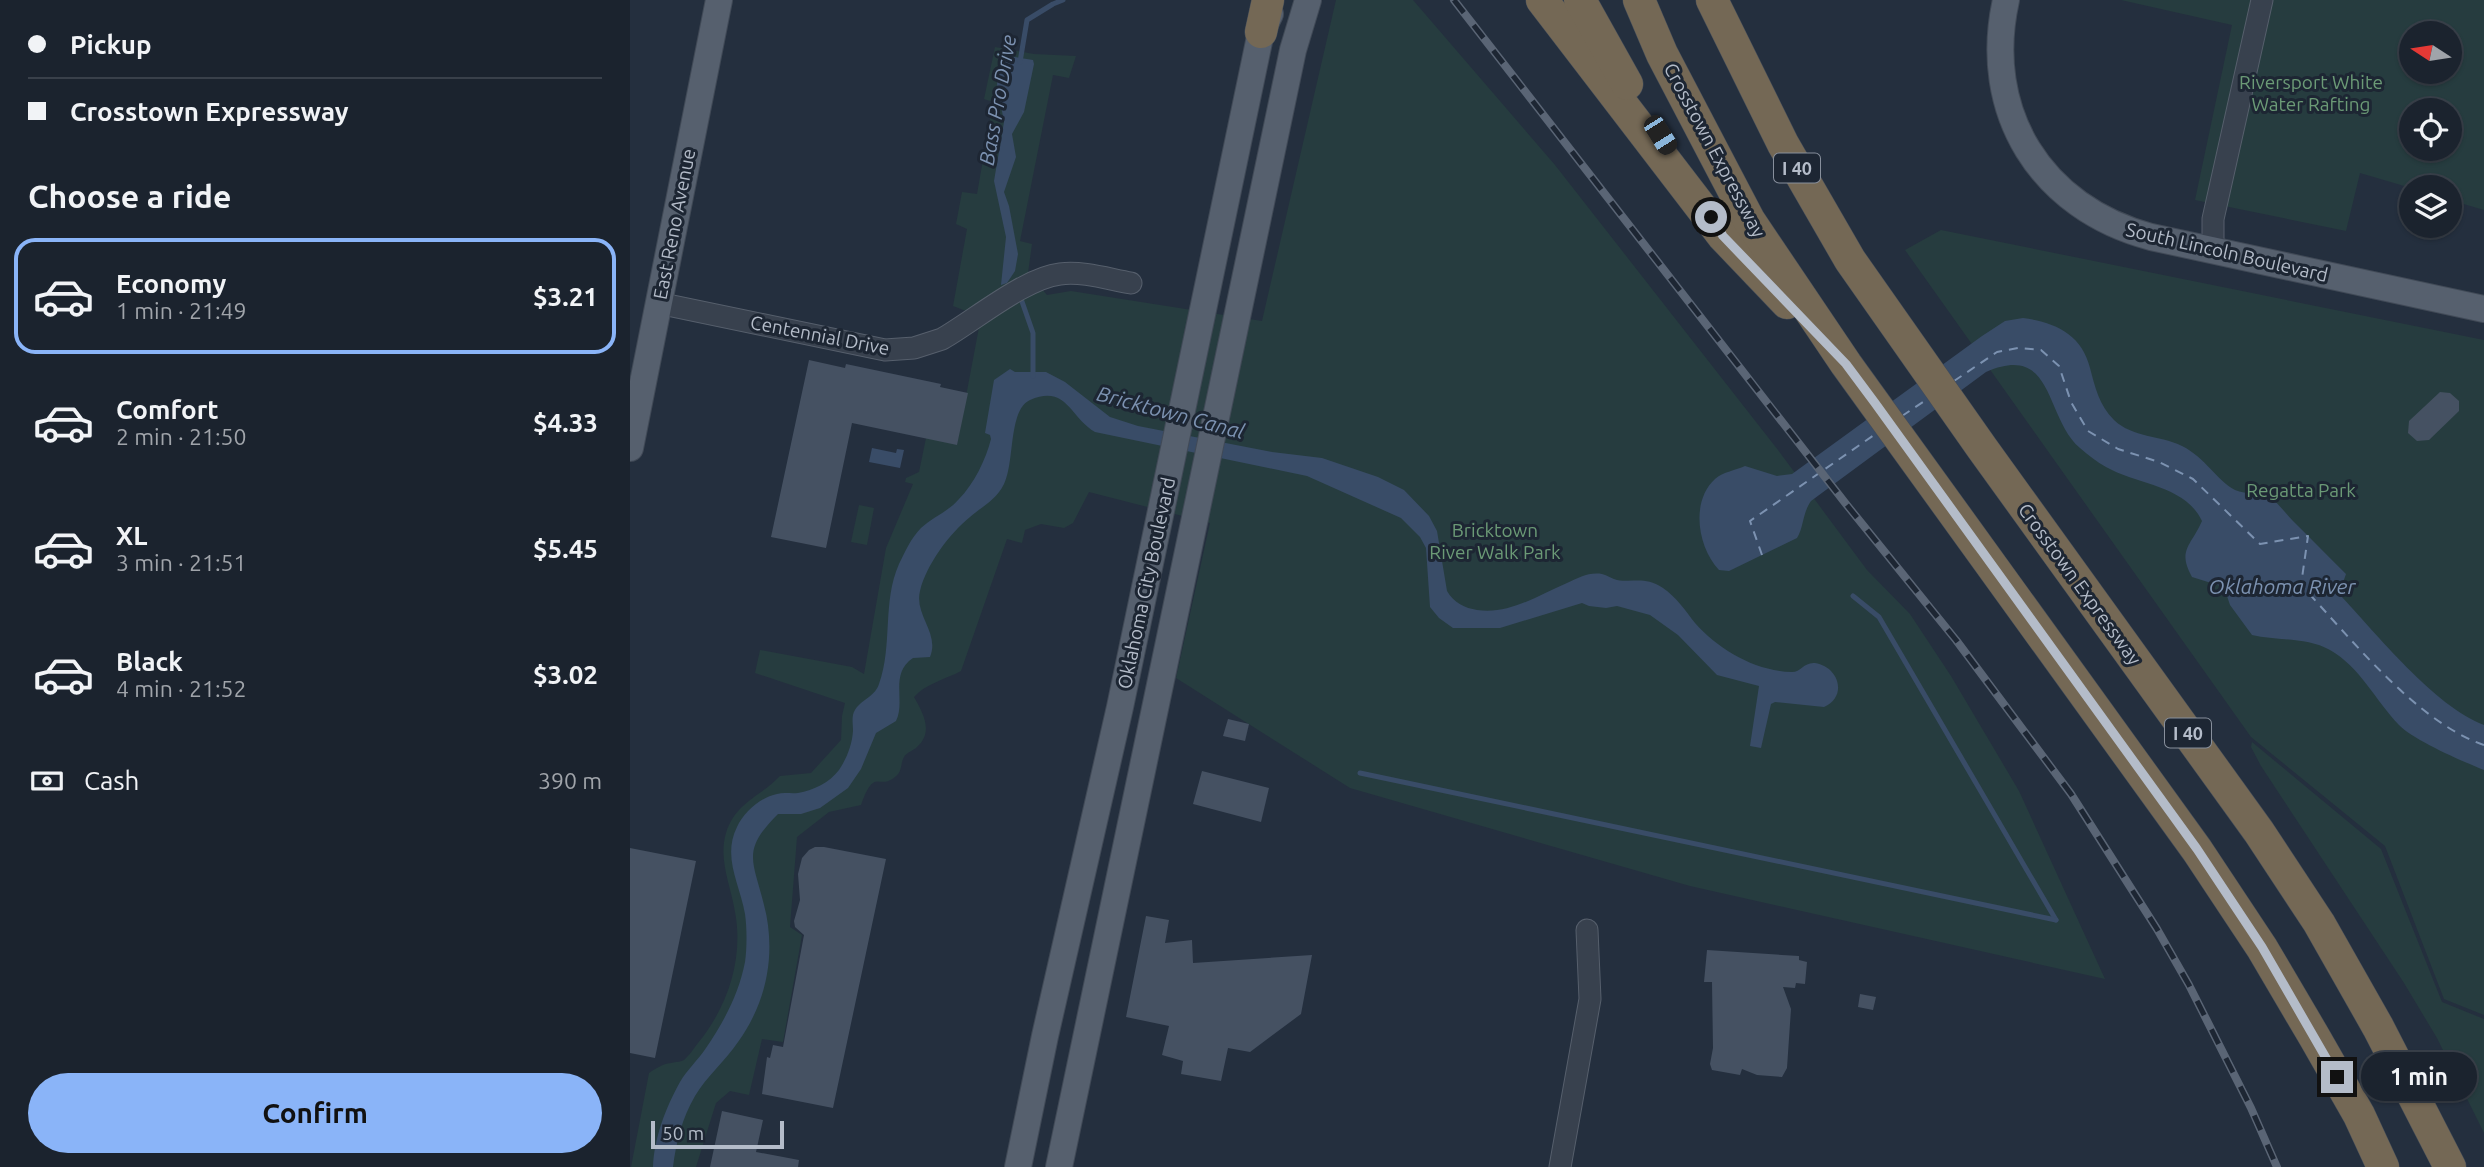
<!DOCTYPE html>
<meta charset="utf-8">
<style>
:root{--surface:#1b232e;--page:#242b36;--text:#f1f3f6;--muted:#a0a4aa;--line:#39404a;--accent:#8ab4f8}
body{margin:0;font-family:Ubuntu,sans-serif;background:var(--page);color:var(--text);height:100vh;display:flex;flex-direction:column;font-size:26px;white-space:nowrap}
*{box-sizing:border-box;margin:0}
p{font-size:23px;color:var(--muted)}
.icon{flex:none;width:38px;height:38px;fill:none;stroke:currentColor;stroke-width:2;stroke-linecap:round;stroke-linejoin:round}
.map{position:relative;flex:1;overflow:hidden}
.details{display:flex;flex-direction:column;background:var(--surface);width:630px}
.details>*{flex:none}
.banner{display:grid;align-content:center;height:154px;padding:0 28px;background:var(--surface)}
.needle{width:46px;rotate:282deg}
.tools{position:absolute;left:1769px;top:21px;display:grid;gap:14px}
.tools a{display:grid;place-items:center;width:63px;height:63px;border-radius:50%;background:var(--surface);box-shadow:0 2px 5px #0004,0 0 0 2px var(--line);font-size:35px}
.scale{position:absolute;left:21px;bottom:18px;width:133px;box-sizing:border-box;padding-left:7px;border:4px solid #b4bcc9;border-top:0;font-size:19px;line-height:24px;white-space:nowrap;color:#b4bcc9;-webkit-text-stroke:5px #1d2633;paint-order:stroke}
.end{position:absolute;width:32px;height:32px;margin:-16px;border:9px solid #b4bcc9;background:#111;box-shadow:0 0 0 4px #111}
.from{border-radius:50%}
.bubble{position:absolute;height:49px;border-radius:24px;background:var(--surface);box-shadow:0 2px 5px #0004,0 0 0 2px var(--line);font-size:23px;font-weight:700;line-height:49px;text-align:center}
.car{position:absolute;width:21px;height:42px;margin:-21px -10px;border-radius:9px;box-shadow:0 0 5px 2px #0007;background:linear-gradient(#222 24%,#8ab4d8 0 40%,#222 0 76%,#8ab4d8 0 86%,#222 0)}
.banner b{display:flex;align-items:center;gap:24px;height:66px;font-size:26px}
.banner b+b{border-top:2px solid var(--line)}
.banner i{width:18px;height:18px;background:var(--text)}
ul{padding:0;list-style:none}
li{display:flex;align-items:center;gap:21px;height:116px;margin:0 14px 10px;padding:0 14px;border:4px solid transparent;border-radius:21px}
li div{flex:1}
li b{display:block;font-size:26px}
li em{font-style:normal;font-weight:700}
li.current{border-color:var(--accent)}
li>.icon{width:63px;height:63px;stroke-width:1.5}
h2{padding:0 28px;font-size:32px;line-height:84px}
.pay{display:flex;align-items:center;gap:18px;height:77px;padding:0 28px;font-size:26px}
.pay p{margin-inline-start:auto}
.primary-button{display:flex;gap:14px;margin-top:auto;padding:14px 28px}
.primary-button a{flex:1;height:80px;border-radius:42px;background:var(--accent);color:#111;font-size:28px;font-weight:700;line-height:80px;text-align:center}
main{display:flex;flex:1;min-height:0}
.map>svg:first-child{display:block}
.green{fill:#263c3f;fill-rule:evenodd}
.water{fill:#394c67}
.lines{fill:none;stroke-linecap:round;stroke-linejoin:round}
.stream{stroke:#394c67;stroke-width:5}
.ferry{stroke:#7c92b1;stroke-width:2;stroke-dasharray:9 7;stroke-linecap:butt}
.building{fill:#455162}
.minor-casing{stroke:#565f6c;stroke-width:23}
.major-casing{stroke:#414a57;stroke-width:28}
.highway-casing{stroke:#434c59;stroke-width:33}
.minor{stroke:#38414e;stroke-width:21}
.major{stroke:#56606e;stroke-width:26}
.highway{stroke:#746855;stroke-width:32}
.rail-casing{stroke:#5a6575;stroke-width:8}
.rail{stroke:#1d2633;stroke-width:5;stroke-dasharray:16;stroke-linecap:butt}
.route{stroke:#b4bcc9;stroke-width:9}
.labels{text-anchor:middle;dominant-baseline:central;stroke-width:6;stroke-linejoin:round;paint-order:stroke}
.shield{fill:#1d2633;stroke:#878f9c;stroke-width:2}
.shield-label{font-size:18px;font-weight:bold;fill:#b4bcc9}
.park-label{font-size:19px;fill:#6b9a76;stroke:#1d2633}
.street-label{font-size:19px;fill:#b4bcc9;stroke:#1d2633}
.water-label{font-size:21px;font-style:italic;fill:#7c92b1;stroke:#1d2633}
</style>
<main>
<section class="details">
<div class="banner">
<b><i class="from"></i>Pickup</b>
<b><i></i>Crosstown Expressway</b>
</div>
<h2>Choose a ride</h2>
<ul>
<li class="current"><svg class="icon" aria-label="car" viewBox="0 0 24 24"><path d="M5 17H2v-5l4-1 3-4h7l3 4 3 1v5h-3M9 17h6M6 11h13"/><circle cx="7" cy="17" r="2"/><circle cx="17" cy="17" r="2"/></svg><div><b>Economy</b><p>1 min · 21:49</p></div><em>$3.21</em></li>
<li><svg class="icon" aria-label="car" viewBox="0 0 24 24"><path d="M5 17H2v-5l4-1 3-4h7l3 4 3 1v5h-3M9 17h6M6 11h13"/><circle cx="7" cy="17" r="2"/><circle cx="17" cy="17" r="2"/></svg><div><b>Comfort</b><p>2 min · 21:50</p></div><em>$4.33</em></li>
<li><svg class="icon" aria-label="car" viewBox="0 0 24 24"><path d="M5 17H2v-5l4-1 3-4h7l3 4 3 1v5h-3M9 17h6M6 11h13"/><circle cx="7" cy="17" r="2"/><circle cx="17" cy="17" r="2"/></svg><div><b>XL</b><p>3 min · 21:51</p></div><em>$5.45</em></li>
<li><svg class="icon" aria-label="car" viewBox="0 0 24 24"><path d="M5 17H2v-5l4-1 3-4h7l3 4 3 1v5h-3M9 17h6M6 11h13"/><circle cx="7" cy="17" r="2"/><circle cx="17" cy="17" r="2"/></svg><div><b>Black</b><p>4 min · 21:52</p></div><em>$3.02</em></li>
</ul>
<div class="pay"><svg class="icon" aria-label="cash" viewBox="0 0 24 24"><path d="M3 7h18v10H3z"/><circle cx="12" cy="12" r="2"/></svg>Cash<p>390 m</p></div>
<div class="primary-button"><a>Confirm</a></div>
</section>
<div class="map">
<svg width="1854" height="1167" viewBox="0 0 1854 1167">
<rect width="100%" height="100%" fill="#242f3e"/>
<!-- green -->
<g class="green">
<path d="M 706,0 L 783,0 L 925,165 L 1148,450 L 1237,570 L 1280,614 L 1321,676 L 1389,791 L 1475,979 L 1060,886 L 720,788 L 546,678 L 580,523 L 459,492 L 443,523 L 434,528 L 411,524 L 395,530 L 392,543 L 377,539 L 331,671 C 316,679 295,684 284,697 C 293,713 304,732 287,747 C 284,750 276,753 274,757 C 270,764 273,771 265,777 C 248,791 245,766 231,805 L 199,812 L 167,837 L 160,927 L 172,935 L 153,1042 L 132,1039 L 119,1095 L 100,1091 L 86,1103 L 66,1167 L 1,1167 L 19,1073 C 23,1070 28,1067 33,1065 C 39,1062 48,1063 54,1060 C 59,1056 64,1048 68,1043 C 97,1008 114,959 105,912 C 101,886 88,860 96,833 C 106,802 130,797 150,776 L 181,773 L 211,740 L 212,716 L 215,703 L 125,673 L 130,650 L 222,667 L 234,674 L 256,548 L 283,484 L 275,482 L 276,478 L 289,472 L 296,438 L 327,444 L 350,322 L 336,311 L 323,306 L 337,229 L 326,224 L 332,192 L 347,194 L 363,102 L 354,99 L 365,47 L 404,54 L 446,56 L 439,78 L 423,75 L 390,241 L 402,244 L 398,273 L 417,295 L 441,291 L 632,321 Z"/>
<path d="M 1491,0 L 1854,0 L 1854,210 L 1820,200 L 1820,187 L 1781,188 L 1730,173 L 1716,231 L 1565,200 L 1602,25 ZM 1782,33 L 1820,33 L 1820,72 L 1782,72 ZM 1782,110 L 1820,110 L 1820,149 L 1782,149 Z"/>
<polygon points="1311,230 1854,340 1854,1015 1814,999 1755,846 1621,737 1275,250"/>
<polygon points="229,505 244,508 237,545 221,542"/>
<polygon points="1622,742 1751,849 1812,1002 1854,1019 1854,1133 1807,1038 1774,983 1631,766 1621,747"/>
</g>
<!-- water -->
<g class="water">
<polygon points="372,55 403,60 404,64 394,112 382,134 386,157 374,192 379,206 388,254 385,271 377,283 371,285 376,237 364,181 374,122 367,84"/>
<path d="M 1393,318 C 1424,322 1452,334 1460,368 C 1465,387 1469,405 1484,420 C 1503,438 1530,435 1552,446 C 1576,458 1586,480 1605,490 C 1616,495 1632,492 1641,498 C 1649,504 1656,514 1663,521 C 1681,539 1698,556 1716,574 L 1709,594 C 1747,634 1804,706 1854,725 L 1854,770 C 1834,762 1783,740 1769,725 C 1745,700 1731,668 1700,650 C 1677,637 1647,641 1622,635 L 1600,605 L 1594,587 L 1562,577 C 1547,550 1561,546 1572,521 C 1555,485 1508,485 1476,467 C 1467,462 1458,455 1450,448 C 1414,417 1425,342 1356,372 L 1181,501 C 1172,514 1174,527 1167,538 L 1099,571 L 1089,570 C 1068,548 1060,502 1085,479 C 1093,472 1106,470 1115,466 L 1147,476 L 1162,474 L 1352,336 L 1375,321 Z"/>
<path d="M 380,369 L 385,372 L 416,372 L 435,382 L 480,417 L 508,426 L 642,452 L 692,458 L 748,477 L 774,490 L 799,516 L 807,531 L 817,591 C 824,603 835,608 847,610 C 879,615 909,595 937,583 C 949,578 958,572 972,574 C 977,575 982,579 987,580 C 1005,583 1014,576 1033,588 C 1046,597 1055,610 1065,623 C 1089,650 1125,671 1162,672 C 1171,672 1174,662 1185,663 C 1209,667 1218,696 1194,707 L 1145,702 L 1141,704 L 1131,748 L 1120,746 L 1129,686 L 1087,675 L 1048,635 L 1020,615 L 987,606 L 976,608 L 959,606 L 952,603 L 870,628 L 823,628 L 809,618 L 800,607 L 796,548 L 790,537 L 771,518 L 677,476 L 465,432 C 440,418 437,384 400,400 C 378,410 385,462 374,484 C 366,500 354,505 340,517 C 320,533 296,565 290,591 C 284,615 310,633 300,657 L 283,658 C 259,674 276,701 266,721 L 246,733 L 231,769 L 218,788 L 190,808 L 171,814 L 148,814 C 111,851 123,860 134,905 C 140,927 141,952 137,974 C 133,998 122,1023 108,1042 C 95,1061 77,1076 65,1096 C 52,1118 46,1143 43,1167 L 23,1167 C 24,1138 36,1107 50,1082 C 57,1070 68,1060 76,1048 C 94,1022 109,993 115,962 C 117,948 117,928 115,914 C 110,884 92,857 107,827 C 114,812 131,797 147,794 C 154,792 161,794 168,793 C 184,790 199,783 209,770 C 217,758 222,745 223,731 C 223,725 222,720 223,715 C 227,700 244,699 249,684 C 263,645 252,602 269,564 C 275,552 281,538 291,528 C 303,517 319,511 329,499 C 344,484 356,459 361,439 L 360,435 L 355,433 L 364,380 Z"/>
<polygon points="242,448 266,453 267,449 274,450 270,468 239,462"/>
</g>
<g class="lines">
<!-- stream -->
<g class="stream">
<polyline points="390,62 397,20 423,4 433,0"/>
<polyline points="389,293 403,333 403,376"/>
<polyline points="1223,596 1249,617 1426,920"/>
<polyline points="730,773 1426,920"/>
</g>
<!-- ferry -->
<g class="ferry">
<path d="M 1324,381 L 1367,352 L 1388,348 L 1411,350 L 1429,366 L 1441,402 L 1458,431 L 1488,449 L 1529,462 L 1563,479 L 1630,544 L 1678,536 L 1671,585 C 1720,637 1786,722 1854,745"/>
<polyline points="1272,416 1299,398"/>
<polyline points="1132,555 1120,521 1247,433"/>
</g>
</g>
<!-- building -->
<g class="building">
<polygon points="179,360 215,368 216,364 311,384 310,387 338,393 327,445 222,423 196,548 141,537"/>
<polygon points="1810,392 1820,393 1829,401 1829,411 1799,440 1787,441 1778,433 1779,421"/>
<polygon points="598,719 619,724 615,741 593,736"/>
<polygon points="572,771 639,788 631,822 563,804"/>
<polygon points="185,847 194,847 256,859 203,1108 132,1094 137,1057 140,1058 143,1045 153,1047 174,935 165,927 164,921 170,900 168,874 172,858 179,850"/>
<polygon points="0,848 66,861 25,1058 0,1053"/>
<polygon points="516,916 539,920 535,943 562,940 563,963 682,955 671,1014 620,1052 598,1048 591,1081 551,1074 553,1061 532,1055 539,1026 496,1017"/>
<polygon points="1077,950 1169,956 1169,960 1177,962 1175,984 1166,983 1165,988 1153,987 1161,1009 1157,1068 1152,1077 1127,1075 1112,1069 1110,1075 1082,1070 1080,1064 1083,1048 1082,982 1074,982"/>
<polygon points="1230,994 1246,997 1243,1010 1228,1007"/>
<polygon points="92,1111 133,1120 126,1152 169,1160 168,1167 80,1167"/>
</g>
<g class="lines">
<!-- minor casing -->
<g class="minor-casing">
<g id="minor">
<polyline points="1583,250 1583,219 1632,0"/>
<path d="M 28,303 L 255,350 L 284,348 L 312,339 C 345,320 395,278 430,274 C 453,271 478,279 501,283"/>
<polyline points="930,1167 960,999 957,930"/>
</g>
</g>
<!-- major casing -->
<g class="major-casing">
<g id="major">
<path d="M 1376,0 C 1351,112 1411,208 1521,237 L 1854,309"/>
<polyline points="0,448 89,0"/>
<polyline points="388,1167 415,1036 490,707 631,32 640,14"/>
<polyline points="429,1167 663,50 678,0"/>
</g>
</g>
<!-- highway casing -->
<g class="highway-casing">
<g id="highway">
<polyline points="912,0 1093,236 1157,303"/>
<polyline points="950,0 997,84"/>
<polyline points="1009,0 1032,54 1119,220 1216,364 1567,850 1632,948 1685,1038 1729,1115 1753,1167"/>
<polyline points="1082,0 1153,144 1220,260 1352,448 1629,832 1689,923 1748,1027 1820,1167"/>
<polyline points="631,32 638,0"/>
</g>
</g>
<!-- minor -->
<use href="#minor" class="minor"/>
<!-- major -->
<use href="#major" class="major"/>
<!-- highway -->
<use href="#highway" class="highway"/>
<!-- rail casing -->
<g class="rail-casing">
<polyline id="rail" points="824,0 1216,504 1326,640 1441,794 1527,929 1559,985 1621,1108 1647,1167"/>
</g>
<!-- rail -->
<use href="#rail" class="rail"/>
</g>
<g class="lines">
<!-- route -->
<polyline class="route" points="1081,217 1093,236 1216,364 1245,403 1567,849 1632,947 1707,1077"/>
</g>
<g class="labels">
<!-- shield labels -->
<g class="shield">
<rect x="1144" y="153.5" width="46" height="29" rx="5"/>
<rect x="1535" y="718.5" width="46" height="29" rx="5"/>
</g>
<g class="shield-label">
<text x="1167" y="168">I 40</text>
<text x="1558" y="733">I 40</text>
</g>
<!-- park labels -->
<g class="park-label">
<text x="1681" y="82">Riversport White<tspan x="1681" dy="22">Water Rafting</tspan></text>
<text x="1671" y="490">Regatta Park</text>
<text x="865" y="530">Bricktown<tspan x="865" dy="22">River Walk Park</tspan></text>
</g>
<!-- street labels -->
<g class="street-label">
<text transform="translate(1085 150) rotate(62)">Crosstown Expressway</text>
<text transform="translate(44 224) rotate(-79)">East Reno Avenue</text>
<text transform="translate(1597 252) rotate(13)">South Lincoln Boulevard</text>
<text transform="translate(190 335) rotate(11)">Centennial Drive</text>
<text transform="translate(516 583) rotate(-78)">Oklahoma City Boulevard</text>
<text transform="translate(1450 584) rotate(54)">Crosstown Expressway</text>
</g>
<!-- water labels -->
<g class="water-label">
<text transform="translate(367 100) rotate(-80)">Bass Pro Drive</text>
<text transform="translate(541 412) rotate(15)">Bricktown Canal</text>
<text x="1652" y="586">Oklahoma River</text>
</g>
</g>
</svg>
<div class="tools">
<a><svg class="needle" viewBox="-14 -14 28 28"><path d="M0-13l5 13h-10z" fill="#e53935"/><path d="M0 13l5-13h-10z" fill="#a0a4aa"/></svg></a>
<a><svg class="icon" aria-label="locate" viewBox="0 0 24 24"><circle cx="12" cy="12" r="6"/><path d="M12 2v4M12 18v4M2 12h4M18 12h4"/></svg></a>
<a><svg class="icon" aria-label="layers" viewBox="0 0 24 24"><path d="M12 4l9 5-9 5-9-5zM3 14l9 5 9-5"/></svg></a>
</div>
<div class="scale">50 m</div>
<i class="end from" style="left:1081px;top:217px"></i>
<i class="end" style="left:1707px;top:1077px"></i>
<div class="bubble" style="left:1731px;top:1052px;width:116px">1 min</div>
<i class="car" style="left:1030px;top:135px;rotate:148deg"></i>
</div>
</main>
